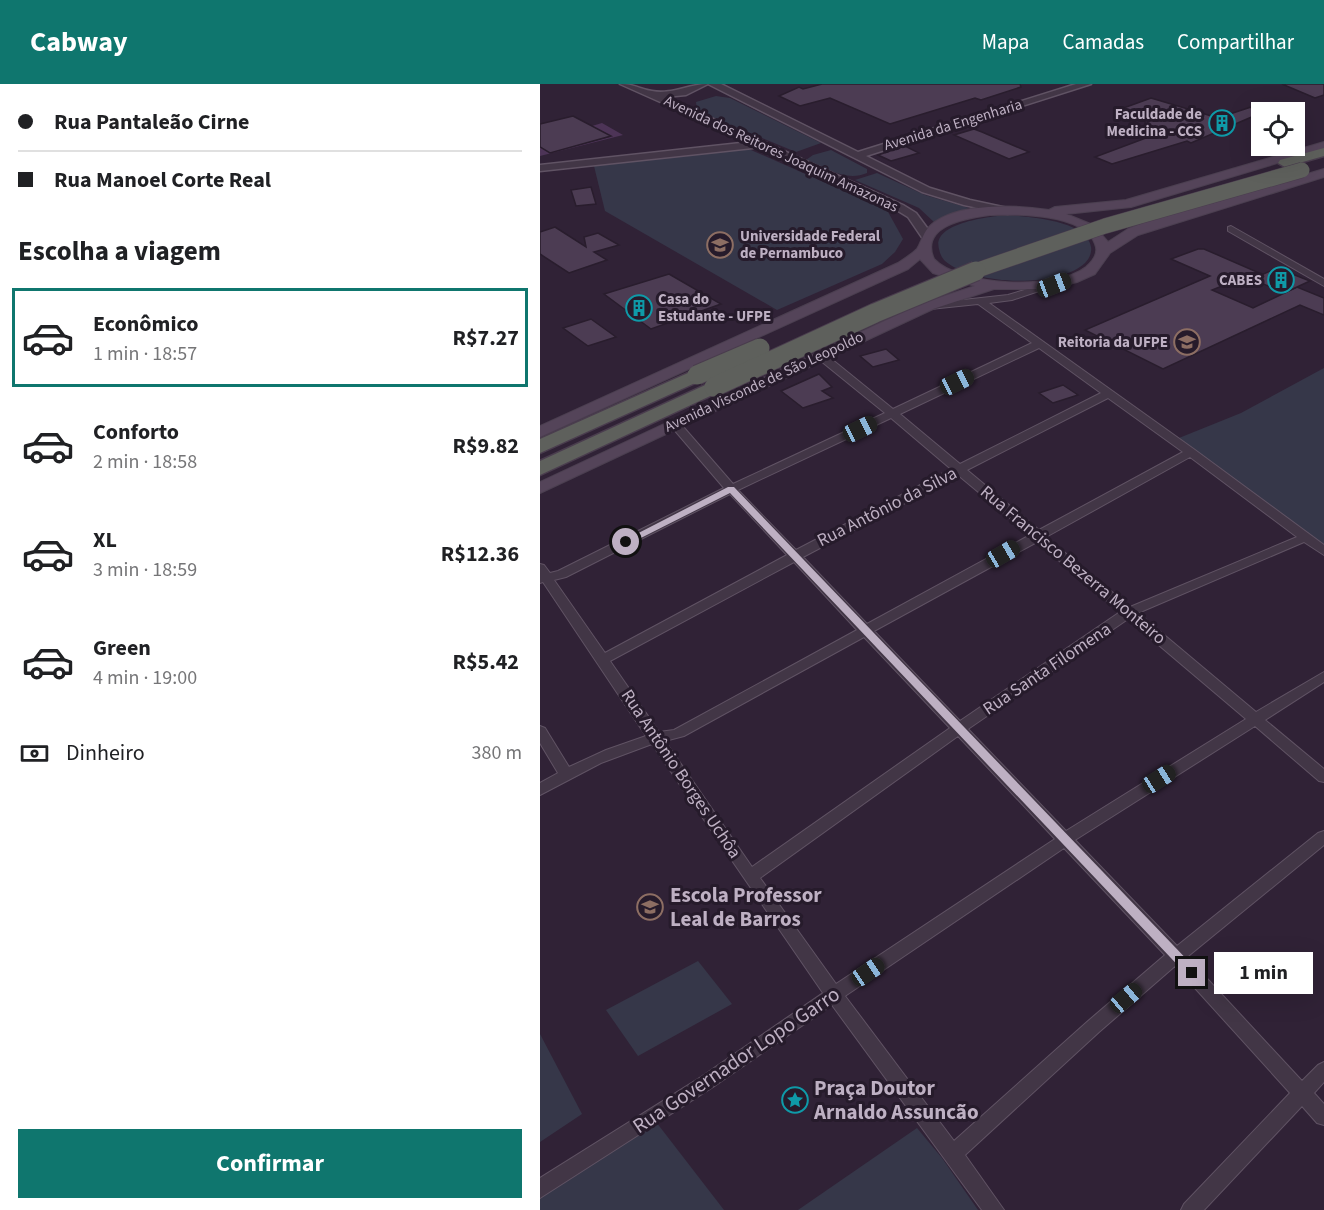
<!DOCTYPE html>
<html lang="pt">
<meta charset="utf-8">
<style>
:root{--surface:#fff;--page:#f6f6f6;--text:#202124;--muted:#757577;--line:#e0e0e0;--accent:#0f766e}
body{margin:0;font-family:"Source Sans 3",sans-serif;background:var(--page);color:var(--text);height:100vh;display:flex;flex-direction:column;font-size:22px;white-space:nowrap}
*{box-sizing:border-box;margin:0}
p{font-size:20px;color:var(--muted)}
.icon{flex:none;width:33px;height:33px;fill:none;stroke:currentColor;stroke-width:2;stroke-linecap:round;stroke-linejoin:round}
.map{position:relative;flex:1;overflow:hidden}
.drawer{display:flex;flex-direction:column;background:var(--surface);width:540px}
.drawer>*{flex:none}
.top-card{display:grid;align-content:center;height:132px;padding:0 18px;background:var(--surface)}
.buttons{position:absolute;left:711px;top:18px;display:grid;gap:12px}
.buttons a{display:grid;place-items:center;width:54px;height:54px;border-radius:0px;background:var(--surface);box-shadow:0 6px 24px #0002;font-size:30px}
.end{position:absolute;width:27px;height:27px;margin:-14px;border:8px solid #beb0c3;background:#111;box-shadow:0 0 0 3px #111}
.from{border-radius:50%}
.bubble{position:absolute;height:42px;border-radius:0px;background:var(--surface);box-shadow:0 6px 24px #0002;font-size:20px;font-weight:700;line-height:42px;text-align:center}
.car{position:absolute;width:18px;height:36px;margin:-18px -9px;border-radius:8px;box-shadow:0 0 4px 2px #0007;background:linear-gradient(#222 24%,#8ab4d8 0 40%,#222 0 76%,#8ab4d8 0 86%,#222 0)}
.top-card b{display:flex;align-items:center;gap:21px;height:57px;font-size:22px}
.top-card b+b{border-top:2px solid var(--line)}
.top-card i{width:15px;height:15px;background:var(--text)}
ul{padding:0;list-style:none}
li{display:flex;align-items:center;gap:18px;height:99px;margin:0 12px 9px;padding:0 6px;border:3px solid transparent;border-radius:0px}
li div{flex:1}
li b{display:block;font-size:22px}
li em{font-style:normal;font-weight:700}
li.on{border-color:var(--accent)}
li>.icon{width:54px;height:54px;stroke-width:1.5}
h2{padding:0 18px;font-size:27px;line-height:72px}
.pay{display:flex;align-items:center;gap:15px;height:66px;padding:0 18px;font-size:22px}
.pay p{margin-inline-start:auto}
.action{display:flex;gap:12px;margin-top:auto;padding:12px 18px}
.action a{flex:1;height:69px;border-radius:0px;background:var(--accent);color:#fff;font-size:24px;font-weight:700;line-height:69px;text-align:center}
header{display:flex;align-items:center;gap:36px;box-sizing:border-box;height:84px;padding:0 30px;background:var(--accent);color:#fff}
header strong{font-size:28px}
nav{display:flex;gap:33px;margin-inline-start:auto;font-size:21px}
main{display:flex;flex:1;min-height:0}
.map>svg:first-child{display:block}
.green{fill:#363749}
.water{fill:#4d3457}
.building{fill:#4c3c53;stroke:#291d2d;stroke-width:1.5}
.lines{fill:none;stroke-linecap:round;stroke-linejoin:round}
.minor-casing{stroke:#605364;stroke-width:2}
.tertiary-casing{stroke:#605364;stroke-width:3}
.secondary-casing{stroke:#4b3f50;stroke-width:2}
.trunk-casing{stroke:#4a3d4e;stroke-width:3}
.minor{fill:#423646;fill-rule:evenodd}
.tertiary{fill:#423646;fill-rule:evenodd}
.secondary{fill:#544459;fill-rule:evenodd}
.trunk{fill:#5e605c;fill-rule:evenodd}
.trunk-bridge-far1-casing{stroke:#4a3d4e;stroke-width:16;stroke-linecap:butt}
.trunk-bridge-casing{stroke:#4a3d4e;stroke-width:21;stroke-linecap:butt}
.trunk-bridge-far1{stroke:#5e605c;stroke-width:15}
.trunk-bridge{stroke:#5e605c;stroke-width:19}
.route{fill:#beb0c3}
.labels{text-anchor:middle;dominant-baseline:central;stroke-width:6;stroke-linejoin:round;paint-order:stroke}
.far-poi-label{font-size:15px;font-weight:bold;fill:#beb0c3;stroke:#261b2b;text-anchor:end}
.far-street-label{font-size:15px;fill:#beb0c3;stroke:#261b2b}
.street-label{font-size:18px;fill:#beb0c3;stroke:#261b2b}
.near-poi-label{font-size:21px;font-weight:bold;fill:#beb0c3;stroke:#261b2b;text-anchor:start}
.near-street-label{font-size:21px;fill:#beb0c3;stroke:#261b2b}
</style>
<header>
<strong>Cabway</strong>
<nav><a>Mapa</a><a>Camadas</a><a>Compartilhar</a></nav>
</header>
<main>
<section class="drawer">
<div class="top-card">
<b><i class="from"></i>Rua Pantaleão Cirne</b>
<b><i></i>Rua Manoel Corte Real</b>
</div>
<h2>Escolha a viagem</h2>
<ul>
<li class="on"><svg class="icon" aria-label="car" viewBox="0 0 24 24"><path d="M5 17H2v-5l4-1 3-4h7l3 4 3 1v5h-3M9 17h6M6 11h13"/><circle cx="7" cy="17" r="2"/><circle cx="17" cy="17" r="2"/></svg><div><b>Econômico</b><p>1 min · 18:57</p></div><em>R$7.27</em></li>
<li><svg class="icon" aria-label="car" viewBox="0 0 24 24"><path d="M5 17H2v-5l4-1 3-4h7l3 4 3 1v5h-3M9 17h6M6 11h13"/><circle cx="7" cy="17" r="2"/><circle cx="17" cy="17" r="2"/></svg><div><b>Conforto</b><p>2 min · 18:58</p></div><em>R$9.82</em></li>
<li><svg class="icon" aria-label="car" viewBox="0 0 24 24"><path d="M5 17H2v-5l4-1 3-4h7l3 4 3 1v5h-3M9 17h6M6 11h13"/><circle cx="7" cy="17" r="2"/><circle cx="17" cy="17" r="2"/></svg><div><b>XL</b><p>3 min · 18:59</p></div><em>R$12.36</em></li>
<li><svg class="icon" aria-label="car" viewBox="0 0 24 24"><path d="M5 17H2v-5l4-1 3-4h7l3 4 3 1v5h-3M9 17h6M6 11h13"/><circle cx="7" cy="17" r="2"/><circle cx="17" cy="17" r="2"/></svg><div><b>Green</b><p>4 min · 19:00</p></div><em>R$5.42</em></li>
</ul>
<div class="pay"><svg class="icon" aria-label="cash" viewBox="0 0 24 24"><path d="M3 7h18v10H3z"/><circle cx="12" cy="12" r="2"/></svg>Dinheiro<p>380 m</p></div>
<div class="action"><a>Confirmar</a></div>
</section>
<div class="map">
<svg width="784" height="1126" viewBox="0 0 784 1126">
<rect width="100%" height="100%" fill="#302236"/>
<!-- green -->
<g class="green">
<polygon points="176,12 190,14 281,59 256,68 157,27 156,18"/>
<polygon points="192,66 211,66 347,126 363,155 355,168 342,180 237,226 65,127 54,82"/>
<path d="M 291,66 L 327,85 L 327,89 C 306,98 286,84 266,76 L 273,71 Z"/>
<polygon points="337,89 385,111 429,124 394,138 379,124 315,96"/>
<path d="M 465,131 C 485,132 548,136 551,163 C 552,169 549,175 545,179 C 517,205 434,201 405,177 C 402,174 400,170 399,165 C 392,139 448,133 465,131 Z"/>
<polygon points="784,284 784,467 634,356 701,329"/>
<polygon points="158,877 192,920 98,972 66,926"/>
<polygon points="0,950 42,1030 0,1058"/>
<polygon points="113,1034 184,1126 0,1126 0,1106"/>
<polygon points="377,1044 402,1074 438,1126 258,1126"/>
</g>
<!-- water -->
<polygon class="water" points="62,39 83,51 0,72 0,63 10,69 70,53 52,42"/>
<!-- building -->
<g class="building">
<polygon points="282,0 480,0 481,3 441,16 435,14 350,40 290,14 260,22 239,12 259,3 263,5"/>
<polygon points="742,0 784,0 784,11 775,14"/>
<polygon points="611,14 678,34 711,23 714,32 651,59 647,57 572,80 555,73 614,51 609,50 603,32 598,33 578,26"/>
<polygon points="33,32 71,52 10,69 0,63 0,40"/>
<polygon points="434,45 442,48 489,68 469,75 414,51"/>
<polygon points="365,62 379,69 351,77 338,71"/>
<polygon points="51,103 56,120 36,122 31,106"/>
<polygon points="15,143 46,163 44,153 58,149 79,161 54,168 67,176 29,189 0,170 0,148"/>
<polygon points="658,165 664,165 717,188 672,206 713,224 757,203 784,214 784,231 760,221 623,285 545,246 670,192 631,175"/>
<polygon points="737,184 770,197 744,209 712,195"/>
<polygon points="129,190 181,220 111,245 64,210"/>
<polygon points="51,235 76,253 48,262 23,244"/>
<polygon points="346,265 359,276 333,283 320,272"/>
<polygon points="279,290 292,303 282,307 293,314 263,324 241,307"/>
<polygon points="523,301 538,311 513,319 499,309"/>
</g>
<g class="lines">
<!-- minor casing -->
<g class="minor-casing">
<g id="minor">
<polygon points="691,142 784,195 784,202 688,147 688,143"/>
<path d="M 515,197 L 523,199 L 472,216 L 449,219 L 655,366 L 784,461 L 784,471 L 764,458 L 598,529 L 716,628 L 784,588 L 784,598 L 725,636 L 784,685 L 784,698 L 779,697 L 715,642 L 535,756 L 637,862 L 778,749 L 784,747 L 784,761 L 647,873 L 762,997 L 778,981 L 784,978 L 784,998 L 774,1009 L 784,1020 L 784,1041 L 777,1039 L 762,1022 L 664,1126 L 641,1126 L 644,1120 L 750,1009 L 635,882 L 559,948 L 425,1071 L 464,1126 L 442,1126 L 292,921 L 173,1003 L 0,1114 L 0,1094 L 161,993 L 283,909 L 112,660 L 61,679 L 0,711 L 0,699 L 18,689 L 0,659 L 0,642 L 5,644 L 29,683 L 66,666 L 106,652 L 3,498 L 0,499 L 0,480 L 4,481 L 10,489 L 18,487 L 184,404 L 131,342 L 131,338 L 139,338 L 193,400 L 345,329 L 276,273 L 276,269 L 284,269 L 353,325 L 492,259 L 438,220 L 390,225 L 387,224 L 387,220 L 468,211 ZM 499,264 L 561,309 L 420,380 L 360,330 ZM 568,314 L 643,368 L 499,446 L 427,386 ZM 351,334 L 411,385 L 256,466 L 198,406 ZM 650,373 L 757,453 L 590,523 L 506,453 ZM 418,391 L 490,451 L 327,540 L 263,473 ZM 190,410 L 247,471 L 65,569 L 14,496 L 26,493 ZM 497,458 L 580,528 L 420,637 L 334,547 ZM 254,478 L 317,546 L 134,646 L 119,648 L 70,577 ZM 588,535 L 706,635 L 526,747 L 428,645 ZM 324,553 L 410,644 L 212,783 L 125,657 L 144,652 ZM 418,652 L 515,755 L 296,900 L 220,794 ZM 524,764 L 625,871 L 547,938 L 414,1057 L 305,912 Z"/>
</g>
</g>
<!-- tertiary casing -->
<g class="tertiary-casing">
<g id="tertiary">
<path d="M 80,0 C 95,0 99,5 112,7 C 131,11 149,0 168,0 L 146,11 L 125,13 L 363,121 L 376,129 L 393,152 L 391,155 L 383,155 L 368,133 L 355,125 L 222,63 L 0,87 L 0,81 L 210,58 Z"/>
<polygon points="168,0 181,0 318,68 536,0 551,0 326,72 390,104 430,116 472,125 474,127 468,130 424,121 382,108"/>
</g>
</g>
<!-- secondary casing -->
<g class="secondary-casing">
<path id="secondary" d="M 784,58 L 784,65 L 591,123 L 526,130 L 553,141 L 568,158 L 588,145 L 608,137 L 784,85 L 784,93 L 598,151 L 570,169 L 555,190 L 537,198 L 509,205 L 454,205 L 393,225 L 0,409 L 0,398 L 383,219 L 435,202 L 393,189 L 380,175 L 368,185 L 0,353 L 0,342 L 358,179 C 364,175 372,170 377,165 C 382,157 383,148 391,141 C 417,118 477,121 509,126 L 515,123 L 586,116 ZM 450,131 C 476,130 544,129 555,160 C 559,169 553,177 546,183 C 516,207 419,202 394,175 C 379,141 428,134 450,131 Z"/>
</g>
<!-- trunk casing -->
<g class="trunk-casing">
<g id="trunk">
<polygon points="784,64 784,72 745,83 738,79 740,76"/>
<polygon points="157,285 164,287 166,291 164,295 0,369 0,355"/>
<polygon points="174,297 181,299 183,303 181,307 0,391 0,377"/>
</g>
</g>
<!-- minor -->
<use href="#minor" class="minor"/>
<!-- tertiary -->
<use href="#tertiary" class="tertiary"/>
<!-- secondary -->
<use href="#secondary" class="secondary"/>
<!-- trunk -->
<use href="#trunk" class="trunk"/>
<!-- trunk-bridge-far1 casing -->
<g class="trunk-bridge-far1-casing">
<polyline id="trunk-bridge-far1" points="432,188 565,142 762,86"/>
</g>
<!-- trunk-bridge casing -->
<g class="trunk-bridge-casing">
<g id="trunk-bridge">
<polyline points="157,291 220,264"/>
<polyline points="174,303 335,229 436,187"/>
</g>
</g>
<!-- trunk-bridge-far1 -->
<use href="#trunk-bridge-far1" class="trunk-bridge-far1"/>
<!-- trunk-bridge -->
<use href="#trunk-bridge" class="trunk-bridge"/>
</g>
<!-- route -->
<polygon class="route" points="188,403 194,403 656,885 658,889 656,892 648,892 190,409 89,460 81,458"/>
<!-- icons -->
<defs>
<g id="building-ring" transform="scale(1.35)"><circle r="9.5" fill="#261b2b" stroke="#0f9aa8" stroke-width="1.5"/><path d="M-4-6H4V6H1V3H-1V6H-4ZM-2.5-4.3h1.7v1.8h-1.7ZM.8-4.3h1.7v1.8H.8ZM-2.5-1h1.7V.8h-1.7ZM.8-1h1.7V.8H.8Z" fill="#0f9aa8"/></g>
<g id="university-ring" transform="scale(1.35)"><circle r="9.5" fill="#261b2b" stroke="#8d6e63" stroke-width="1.5"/><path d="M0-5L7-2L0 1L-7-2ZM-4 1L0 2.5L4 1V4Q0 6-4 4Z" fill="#8d6e63"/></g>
<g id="school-ring" transform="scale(1.35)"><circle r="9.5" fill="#261b2b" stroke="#8d6e63" stroke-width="1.5"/><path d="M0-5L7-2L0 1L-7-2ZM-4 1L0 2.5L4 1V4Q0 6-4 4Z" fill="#8d6e63"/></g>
<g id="sight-ring" transform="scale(1.35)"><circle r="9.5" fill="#261b2b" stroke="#0f9aa8" stroke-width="1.5"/><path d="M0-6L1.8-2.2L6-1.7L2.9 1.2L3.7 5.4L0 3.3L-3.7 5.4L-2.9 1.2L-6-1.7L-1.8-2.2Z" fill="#0f9aa8"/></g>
</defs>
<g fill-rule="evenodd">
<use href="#building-ring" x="682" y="39"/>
<use href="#university-ring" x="180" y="161"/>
<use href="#building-ring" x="741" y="196"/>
<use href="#building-ring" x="99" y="224"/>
<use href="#university-ring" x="647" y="258"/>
<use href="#school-ring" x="110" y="823"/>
<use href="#sight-ring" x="255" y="1016"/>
</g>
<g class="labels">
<!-- far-poi labels -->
<g class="far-poi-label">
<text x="662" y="30">Faculdade de<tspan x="662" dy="17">Medicina - CCS</tspan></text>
<text x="200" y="152" text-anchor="start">Universidade Federal<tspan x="200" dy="17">de Pernambuco</tspan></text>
<text x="722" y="196">CABES</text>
<text x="118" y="215" text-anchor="start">Casa do<tspan x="118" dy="17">Estudante - UFPE</tspan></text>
<text x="628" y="258">Reitoria da UFPE</text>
</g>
<!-- far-street labels -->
<g class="far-street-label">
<text transform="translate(413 41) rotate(-17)">Avenida da Engenharia</text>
<text transform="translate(241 70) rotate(25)">Avenida dos Reitores Joaquim Amazonas</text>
<text transform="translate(224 298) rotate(-25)">Avenida Visconde de São Leopoldo</text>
</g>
<!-- street labels -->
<g class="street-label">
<text transform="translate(347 423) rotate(-27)">Rua Antônio da Silva</text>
<text transform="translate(533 481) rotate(40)">Rua Francisco Bezerra Monteiro</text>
<text transform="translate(507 585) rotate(-34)">Rua Santa Filomena</text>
<text transform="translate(141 690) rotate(56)">Rua Antônio Borges Uchôa</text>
</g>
<!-- near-poi labels -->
<g class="near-poi-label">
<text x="130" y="811">Escola Professor<tspan x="130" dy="24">Leal de Barros</tspan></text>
<text x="274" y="1004">Praça Doutor<tspan x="274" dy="24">Arnaldo Assuncão</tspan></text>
</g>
<!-- near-street labels -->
<g class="near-street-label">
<text transform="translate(196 976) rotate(-34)">Rua Governador Lopo Garro</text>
</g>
</g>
</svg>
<div class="buttons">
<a><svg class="icon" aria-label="locate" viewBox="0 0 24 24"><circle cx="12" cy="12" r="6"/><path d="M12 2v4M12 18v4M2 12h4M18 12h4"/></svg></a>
</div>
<i class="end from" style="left:86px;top:458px"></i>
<i class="end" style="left:652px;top:889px"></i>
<div class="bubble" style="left:674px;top:868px;width:99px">1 min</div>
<i class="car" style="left:514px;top:201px;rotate:69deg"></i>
<i class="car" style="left:417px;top:298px;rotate:64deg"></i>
<i class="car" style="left:320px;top:345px;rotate:64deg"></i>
<i class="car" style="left:463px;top:470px;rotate:60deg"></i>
<i class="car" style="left:619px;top:695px;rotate:58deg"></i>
<i class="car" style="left:328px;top:888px;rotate:56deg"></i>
<i class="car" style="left:586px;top:914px;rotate:50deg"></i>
</div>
</main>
